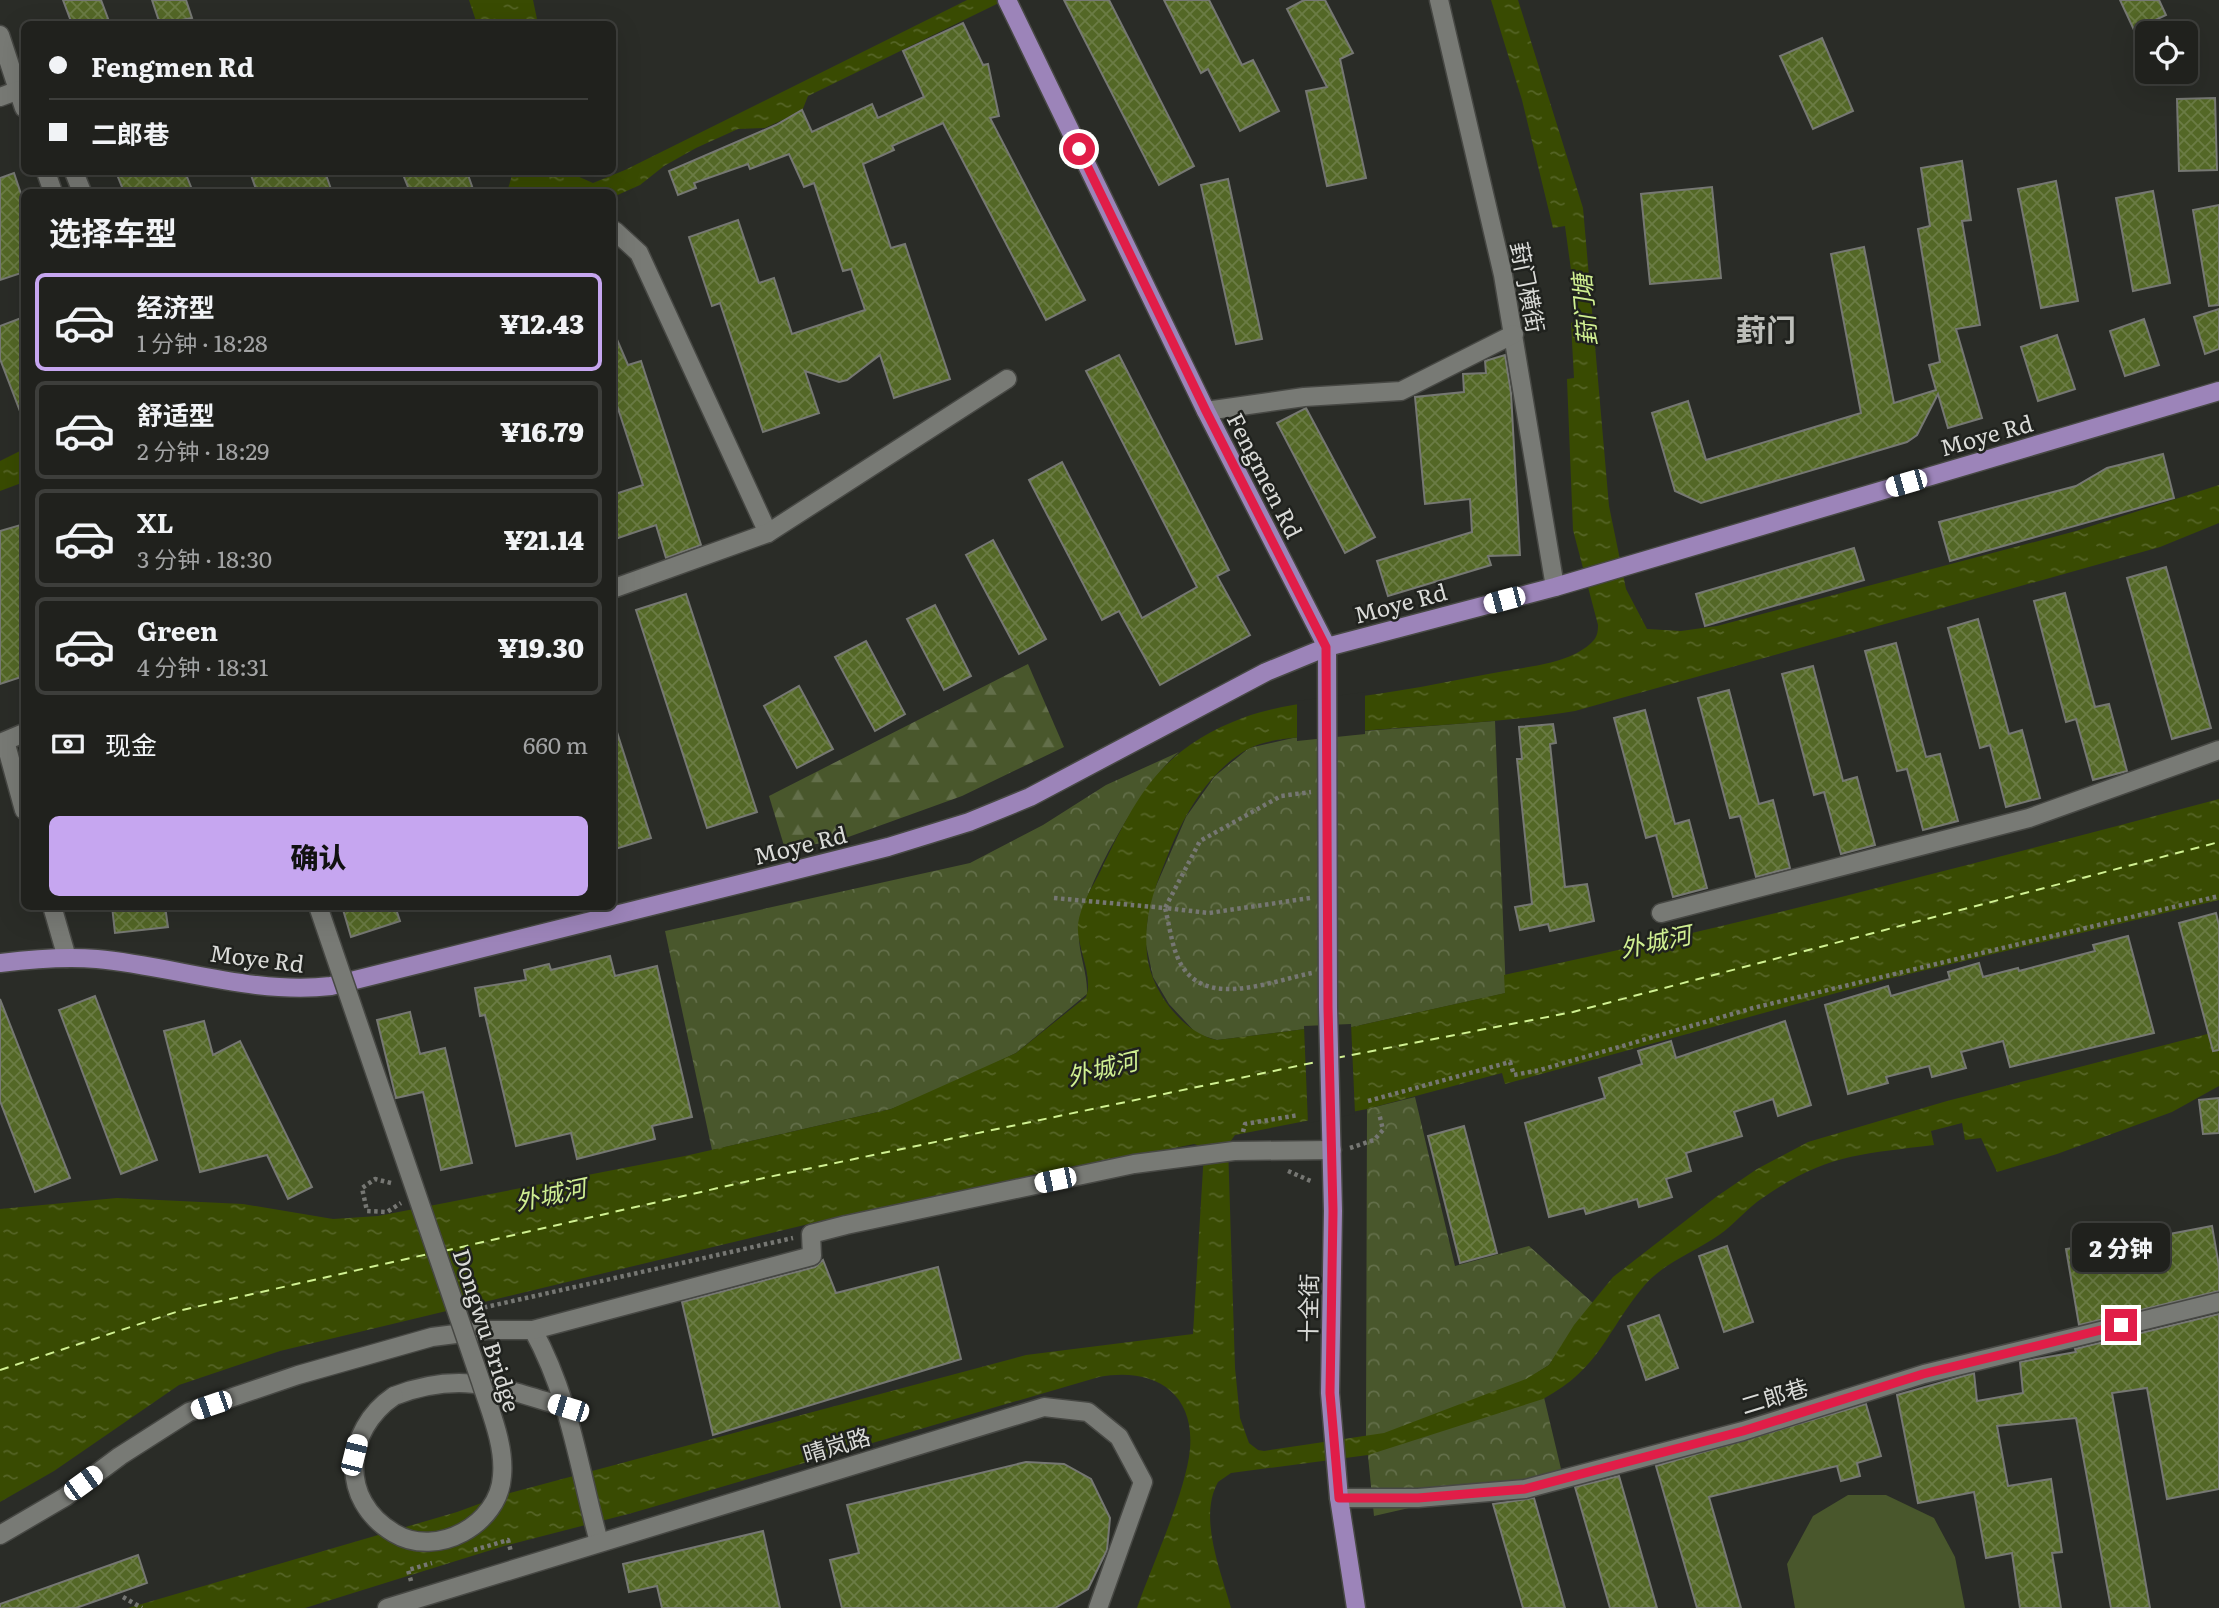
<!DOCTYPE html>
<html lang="zh">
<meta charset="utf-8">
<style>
:root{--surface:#20211d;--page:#2d2e2a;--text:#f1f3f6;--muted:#a2a3a4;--line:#3d3e3b;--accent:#c6a6f0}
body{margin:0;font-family:Literata,"Noto Sans SC",serif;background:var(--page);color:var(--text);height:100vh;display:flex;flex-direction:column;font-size:26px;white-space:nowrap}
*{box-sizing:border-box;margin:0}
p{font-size:23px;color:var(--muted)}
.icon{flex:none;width:38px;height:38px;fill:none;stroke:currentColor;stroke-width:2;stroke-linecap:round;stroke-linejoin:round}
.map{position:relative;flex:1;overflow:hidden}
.details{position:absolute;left:21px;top:189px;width:595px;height:721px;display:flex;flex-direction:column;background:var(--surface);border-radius:10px;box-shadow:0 7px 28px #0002,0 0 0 2px var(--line)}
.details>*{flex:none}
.banner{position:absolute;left:21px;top:21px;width:595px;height:154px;border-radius:10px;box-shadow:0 7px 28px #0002,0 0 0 2px var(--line);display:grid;align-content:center;height:154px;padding:0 28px;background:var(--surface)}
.buttons{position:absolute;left:2135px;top:21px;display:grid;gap:14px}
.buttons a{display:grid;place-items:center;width:63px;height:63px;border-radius:10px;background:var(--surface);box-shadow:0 7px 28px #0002,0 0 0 2px var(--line);font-size:35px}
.end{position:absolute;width:32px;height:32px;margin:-16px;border:9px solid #e11d48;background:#fff;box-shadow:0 0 0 4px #fff}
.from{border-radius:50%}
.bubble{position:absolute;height:49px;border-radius:10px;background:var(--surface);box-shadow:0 7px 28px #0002,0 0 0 2px var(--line);font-size:23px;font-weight:800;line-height:49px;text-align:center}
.car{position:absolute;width:21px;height:42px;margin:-21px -10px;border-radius:9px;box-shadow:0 0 5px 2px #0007;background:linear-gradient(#fff 24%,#345 0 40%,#fff 0 76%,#345 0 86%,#fff 0)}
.banner b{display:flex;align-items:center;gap:24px;height:66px;font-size:26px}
.banner b+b{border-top:2px solid var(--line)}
.banner i{width:18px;height:18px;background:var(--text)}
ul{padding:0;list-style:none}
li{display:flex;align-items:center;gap:21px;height:98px;margin:0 14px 10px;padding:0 14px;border:4px solid var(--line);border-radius:10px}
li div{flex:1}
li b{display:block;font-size:26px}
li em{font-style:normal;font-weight:800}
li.current{border-color:var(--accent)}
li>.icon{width:63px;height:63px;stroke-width:1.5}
h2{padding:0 28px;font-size:32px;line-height:84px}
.pay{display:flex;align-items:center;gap:18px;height:77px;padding:0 28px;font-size:26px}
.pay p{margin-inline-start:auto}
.action{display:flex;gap:14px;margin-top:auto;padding:14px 28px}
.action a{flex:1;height:80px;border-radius:10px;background:var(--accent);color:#111;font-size:28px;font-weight:800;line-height:80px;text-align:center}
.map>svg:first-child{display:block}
.forest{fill:url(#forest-firs)}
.park{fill:url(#park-crowns)}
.garden{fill:#49572c}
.water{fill:url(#water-ripples)}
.pier{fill:#2a2c27}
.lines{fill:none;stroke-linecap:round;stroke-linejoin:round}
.ferry{stroke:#d0f092;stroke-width:2;stroke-dasharray:9 7;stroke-linecap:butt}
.building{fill:url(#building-cross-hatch);stroke:#767873;stroke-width:2}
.minor-casing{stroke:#474844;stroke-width:21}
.major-casing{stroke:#474844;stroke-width:21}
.path{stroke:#767773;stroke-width:4.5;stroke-dasharray:3.5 3.5;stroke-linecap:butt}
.minor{stroke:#787a75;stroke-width:18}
.major{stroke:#9c84b9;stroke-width:18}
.minor-bridge-casing{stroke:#474844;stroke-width:21;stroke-linecap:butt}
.minor-bridge{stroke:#787a75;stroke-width:18}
.route{stroke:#e11d48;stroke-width:9}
.labels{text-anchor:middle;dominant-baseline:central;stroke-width:5;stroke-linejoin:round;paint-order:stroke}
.street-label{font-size:23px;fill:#dadbd8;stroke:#20221e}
.water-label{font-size:24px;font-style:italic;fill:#d0f092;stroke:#20221e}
.district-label{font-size:30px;font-weight:bold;fill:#bdbfba;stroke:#20221e}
</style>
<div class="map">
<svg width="2219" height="1608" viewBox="0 0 2219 1608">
<defs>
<pattern id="forest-firs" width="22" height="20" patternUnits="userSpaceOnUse" patternTransform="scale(1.75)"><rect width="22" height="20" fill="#49572c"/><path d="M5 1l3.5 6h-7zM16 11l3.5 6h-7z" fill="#636f4a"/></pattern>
<pattern id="park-crowns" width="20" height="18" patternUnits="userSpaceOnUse" patternTransform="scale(1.75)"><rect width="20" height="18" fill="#49572c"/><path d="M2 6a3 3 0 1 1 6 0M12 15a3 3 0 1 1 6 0" fill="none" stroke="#636f4a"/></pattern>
<pattern id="water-ripples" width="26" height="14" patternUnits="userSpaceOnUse" patternTransform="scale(1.75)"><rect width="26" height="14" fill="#394b02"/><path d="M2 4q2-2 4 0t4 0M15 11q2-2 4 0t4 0" fill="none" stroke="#556426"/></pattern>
<pattern id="building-cross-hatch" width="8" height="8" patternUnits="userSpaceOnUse" patternTransform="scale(1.75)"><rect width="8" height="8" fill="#536726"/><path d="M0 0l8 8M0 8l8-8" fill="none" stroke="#6b7c45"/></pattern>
</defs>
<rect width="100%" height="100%" fill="#2a2c27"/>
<!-- forest -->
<polygon class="forest" points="1028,664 1064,747 962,796 840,840 785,849 769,796"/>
<!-- park -->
<g class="park">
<polygon points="1495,721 1506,993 1352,1027 1305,1029 1217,1040 1197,1034 1169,1004 1153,977 1145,940 1150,900 1186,817 1215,776 1249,748 1293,738 1352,732"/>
<path d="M 1179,752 C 1146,778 1082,888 1079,929 C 1077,951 1088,972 1087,994 L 1016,1053 L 935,1092 L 891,1109 L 712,1150 L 665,931 L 970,863 L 1043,825 L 1106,785 Z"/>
<polygon points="1415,1097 1455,1266 1529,1246 1593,1303 1549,1365 1538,1372 1562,1473 1374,1516 1366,1436 1367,1109"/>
</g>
<!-- garden -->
<polygon class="garden" points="1848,1495 1886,1495 1934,1518 1955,1557 1965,1608 1795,1608 1787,1564 1813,1516"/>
<!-- water -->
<g class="water">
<polygon points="469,0 533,0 538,24 477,24"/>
<polygon points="967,0 1005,0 808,96 802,111 765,128 738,129 696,148 664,166 640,185 613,197 612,192 507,192 513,172 575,172 577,176 593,183 625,170"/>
<path d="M 1491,0 L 1518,0 L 1583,208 L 1609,506 L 1626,589 L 1647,629 L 1681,631 L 1717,626 L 2076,531 L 2219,485 L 2219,523 L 2160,547 L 1575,711 C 1491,725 1406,725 1321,735 C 1299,738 1268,738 1248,749 C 1210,770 1185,813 1169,852 C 1155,887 1143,916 1147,954 C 1150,989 1182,1033 1217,1040 L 1305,1029 L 1352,1027 L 1505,993 L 1504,975 C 1745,924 1982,862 2219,799 L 2219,900 L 1884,980 L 1505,1084 L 1502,1073 L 1367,1109 L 1235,1135 L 1228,1145 L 1235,1368 L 1240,1418 L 1249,1443 L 1258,1450 L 1264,1451 L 1384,1433 L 1526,1379 L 1549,1365 L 1574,1325 L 1613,1277 L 1716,1197 L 1757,1169 L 1808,1142 L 1947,1101 L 2219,1031 L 2219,1086 L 2172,1112 L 2057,1154 L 1997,1172 L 1981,1138 L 1965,1140 L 1962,1123 L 1931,1131 L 1934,1145 C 1862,1154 1826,1154 1764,1197 C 1747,1208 1735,1224 1719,1235 C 1695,1252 1663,1263 1644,1286 C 1606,1331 1601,1368 1543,1399 L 1368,1455 L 1231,1473 L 1218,1482 C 1198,1518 1221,1571 1231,1608 L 1137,1608 C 1152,1565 1186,1492 1190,1449 C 1195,1390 1151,1367 1099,1377 L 632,1513 L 504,1546 L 305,1608 L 128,1608 L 457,1512 L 506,1494 L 1026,1355 L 1193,1334 L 1204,1152 L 1201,1146 L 1194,1144 L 846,1215 L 280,1351 L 179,1385 L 54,1471 L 0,1502 L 0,1209 L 117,1198 L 243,1204 L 333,1219 L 378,1216 L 685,1156 L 891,1109 L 1016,1053 L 1086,997 C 1094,975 1076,947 1078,924 C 1080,906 1093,886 1101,870 C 1137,795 1161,748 1245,717 C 1285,703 1327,701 1370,695 C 1415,689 1460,679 1505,671 C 1532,666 1569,663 1590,644 C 1597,638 1598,633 1598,625 L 1573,530 L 1567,379 L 1574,378 L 1571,323 L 1578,321 L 1565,226 L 1553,228 L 1522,100 Z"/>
<polygon points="24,449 24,482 0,491 0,461"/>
</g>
<!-- pier -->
<g class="pier">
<polygon points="1365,692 1365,734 1297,741 1297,701"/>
<polygon points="1351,1024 1355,1114 1308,1123 1304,1026"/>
</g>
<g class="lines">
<!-- ferry -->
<g class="ferry">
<polyline points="1336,1058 1573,1012 2219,842"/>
<polyline points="444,1251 740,1183 1321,1061"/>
<polyline points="0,1370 182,1310 428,1254"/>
</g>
</g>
<!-- building -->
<g class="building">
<polygon points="63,0 101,0 110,24 72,24"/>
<polygon points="152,0 186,0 192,18 160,24"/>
<polygon points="1064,0 1109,0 1194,166 1159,185"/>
<polygon points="1164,0 1209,0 1242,65 1253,60 1279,111 1240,131 1208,69 1201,73"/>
<polygon points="1304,0 1325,0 1353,53 1340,59 1366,178 1327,186 1306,91 1327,87 1287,9"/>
<polygon points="2120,0 2159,0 2166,15 2134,30"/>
<polygon points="963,23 983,65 988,64 999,116 990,118 1085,300 1046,320 943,123 892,146 894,150 863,164 891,248 905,244 950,379 894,398 880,355 847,380 839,382 805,371 819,413 763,432 720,303 712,306 689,237 738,220 759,283 774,278 792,334 865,310 851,269 843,271 814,183 804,187 789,154 750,169 748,164 694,183 696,188 678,195 669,171 776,125 802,110 812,132 872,104 878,118 924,97 903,51"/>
<polygon points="1822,38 1853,111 1813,129 1780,56"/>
<polygon points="2215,98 2217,170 2179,171 2177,99"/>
<polygon points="1962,161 1971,220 1962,221 1980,325 1956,329 1982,418 1948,428 1938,394 1917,435 1907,442 1701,503 1675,491 1652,413 1688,401 1706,460 1861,413 1831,254 1864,247 1894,403 1936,390 1929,365 1940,362 1918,229 1930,226 1921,168"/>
<polygon points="116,172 185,172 193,192 124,192"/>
<polygon points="250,172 325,172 332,192 257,192"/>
<polygon points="402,172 467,172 474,192 410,192"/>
<polygon points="14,173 24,203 24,272 0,280 0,178"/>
<polygon points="1228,179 1262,339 1236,344 1201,185"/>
<polygon points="2056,181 2078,301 2041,308 2018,189"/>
<polygon points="1712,187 1721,278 1650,284 1641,194"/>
<polygon points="2153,191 2170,283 2133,291 2116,198"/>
<polygon points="2219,205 2219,305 2209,306 2193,210"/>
<polygon points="2219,309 2219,349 2205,354 2194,317"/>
<polygon points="24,317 24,419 23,419 0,359 0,326"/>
<polygon points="2144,319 2159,365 2125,376 2110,331"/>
<polygon points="612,328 628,365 641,361 701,545 666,558 656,525 612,540 612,495 643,485 612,390"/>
<polygon points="2057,335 2075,389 2038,401 2021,347"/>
<polygon points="1119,355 1229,570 1217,576 1250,635 1160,685 1119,611 1102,620 1029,480 1062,462 1142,618 1197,587 1086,371"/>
<polygon points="1505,355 1511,393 1520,555 1488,556 1491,565 1388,596 1377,561 1472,532 1470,499 1425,504 1415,397 1464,392 1463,374 1486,373 1485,361"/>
<polygon points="1306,408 1375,537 1345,553 1277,423"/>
<polygon points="2163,454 2174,498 1950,561 1939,522 2076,486 2107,468"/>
<polygon points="24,524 24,676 0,684 0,531"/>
<polygon points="993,540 1046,639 1019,654 966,555"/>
<polygon points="1854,548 1864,580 1705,626 1696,594"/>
<polygon points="2166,567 2211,728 2172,739 2127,578"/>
<polygon points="2065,593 2095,707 2109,704 2127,771 2093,780 2076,719 2066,722 2034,601"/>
<polygon points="686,594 757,812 707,828 636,610"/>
<polygon points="935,605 971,676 944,690 907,619"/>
<polygon points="1978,619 2009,734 2022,730 2040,798 2006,807 1990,745 1980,748 1948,628"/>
<polygon points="866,641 905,714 875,731 835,657"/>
<polygon points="1896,643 1926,757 1940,754 1958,821 1923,830 1907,769 1897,771 1865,651"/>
<polygon points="1813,666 1843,781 1857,777 1875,845 1841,854 1824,792 1814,795 1782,674"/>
<polygon points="799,686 833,749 797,768 764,706"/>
<polygon points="1729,690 1759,804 1773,800 1790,868 1756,877 1740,816 1730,818 1698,698"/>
<polygon points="1645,710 1675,824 1689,820 1707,888 1673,897 1656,835 1646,838 1614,718"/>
<polygon points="1553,724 1556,743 1550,744 1565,887 1587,884 1594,921 1550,931 1548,924 1520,930 1515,907 1532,904 1517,759 1522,759 1519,727"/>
<polygon points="616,729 651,838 612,850 612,730"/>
<polygon points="112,906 165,906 168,927 115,933"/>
<polygon points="342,906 395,906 400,921 351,937"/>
<polygon points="2216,913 2219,925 2219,1050 2213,1051 2179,923"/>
<polygon points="2128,936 2154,1033 2010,1067 2003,1041 1961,1052 1966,1068 1932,1077 1929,1066 1886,1077 1888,1083 1848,1094 1825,1005 1888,986 1891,996 1950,979 1948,972 1979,963 1983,977 2018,968 2019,971 2095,951 2093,945"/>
<polygon points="610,956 615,976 657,966 692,1117 652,1126 655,1139 577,1159 571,1133 516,1146 485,1015 480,1016 475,988 526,980 524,970 549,964 551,970"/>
<polygon points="95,996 157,1160 121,1174 59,1010"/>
<polygon points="0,999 70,1178 35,1192 0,1101"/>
<polygon points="410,1012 420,1054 445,1048 472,1163 441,1170 423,1092 396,1098 377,1020"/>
<polygon points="204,1021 213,1055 240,1041 312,1187 288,1199 267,1155 200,1172 164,1031"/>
<polygon points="1785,1021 1811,1105 1778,1116 1773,1099 1734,1112 1742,1136 1686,1153 1691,1171 1666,1179 1672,1197 1639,1207 1637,1199 1586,1214 1584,1208 1549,1217 1525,1123 1605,1098 1599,1078 1642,1064 1638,1051 1671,1041 1676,1058"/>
<polygon points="2219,1098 2219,1133 2203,1134 2199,1100"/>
<polygon points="1464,1126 1497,1253 1460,1263 1428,1136"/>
<polygon points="2212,1226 2219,1266 2219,1291 2079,1325 2066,1249 2120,1240 2118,1232 2140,1228 2143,1239"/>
<polygon points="1727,1246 1753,1322 1724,1332 1699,1256"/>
<polygon points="823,1260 836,1293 938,1267 961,1359 713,1435 682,1302 815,1267"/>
<polygon points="2219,1314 2219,1489 2167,1499 2147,1388 2112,1393 2150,1608 2111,1608 2076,1418 1997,1426 2008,1486 2051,1479 2062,1552 2052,1553 2061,1608 2020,1608 2012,1553 1986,1558 1974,1492 1918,1503 1897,1395 1974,1373 1977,1401 2023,1393 2020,1362 2076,1352 2075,1349"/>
<polygon points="1659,1315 1678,1368 1646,1380 1628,1326"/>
<polygon points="1866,1404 1881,1456 1857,1463 1860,1476 1841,1481 1837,1466 1709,1497 1741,1608 1697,1608 1656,1466"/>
<polygon points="1026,1462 1064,1464 1091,1479 1110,1518 1107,1550 1088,1589 1055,1608 842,1608 830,1560 859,1553 847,1505"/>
<polygon points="1619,1476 1657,1608 1610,1608 1575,1487"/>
<polygon points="1534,1498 1565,1608 1523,1608 1493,1504"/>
<polygon points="763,1531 780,1608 662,1608 657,1586 629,1592 623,1564"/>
<polygon points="138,1555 147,1583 76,1608 0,1608 0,1604"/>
</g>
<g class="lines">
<!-- minor casing -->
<g class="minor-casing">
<g id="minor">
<polyline points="1439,0 1503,275 1555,587"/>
<polyline points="0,35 24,108"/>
<polyline points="0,97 19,90"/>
<polyline points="46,172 53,192"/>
<polyline points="74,172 82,192"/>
<polyline points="612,232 615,231 639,253 768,533"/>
<polyline points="1206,411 1304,397 1401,391 1514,334"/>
<polyline points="612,589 768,533 1007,379"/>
<polyline points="24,733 5,741 24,810"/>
<polyline points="52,906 67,958"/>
<polyline points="1661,913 2029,818 2219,750"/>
<path d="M 533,1330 C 570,1397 579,1469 599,1542"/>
<path d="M 394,1396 C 462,1370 501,1388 568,1408"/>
<polyline points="1339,1498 1418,1498 1525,1489 1743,1431 1924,1374 2219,1302"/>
<polyline points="0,1535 65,1497 120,1456 189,1412 298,1375 432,1337 487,1330 533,1330 812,1256 811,1234 846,1225 1134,1164 1234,1151 1332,1150"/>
<polyline points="387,1608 1044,1407 1088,1412 1119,1437 1143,1482 1098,1608"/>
</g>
</g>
<!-- major casing -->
<g class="major-casing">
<g id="major">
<polyline points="1007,0 1206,411 1327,647 1328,1008 1333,1211 1330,1393 1339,1498 1356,1608"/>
<path d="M 0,963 C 32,959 65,956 97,959 C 174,966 253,995 331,986 L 888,847 L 969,822 L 1030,797 L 1266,672 L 1327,647 L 1555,587 L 2219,391"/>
</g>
</g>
<!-- path -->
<g class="path">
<path d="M 1054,898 L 1165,908 C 1169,923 1171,941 1177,956 C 1199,1012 1267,982 1312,973"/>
<polyline points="1310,898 1209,913 1165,908 1200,841 1281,796 1311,792"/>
<polyline points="1368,1101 1510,1062 1514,1075 1540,1070 1753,1008 2219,896"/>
<polyline points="1243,1132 1245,1124 1299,1115"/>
<polyline points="1350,1148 1374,1140 1383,1130 1379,1113"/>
<polyline points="1288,1171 1313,1182"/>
<polyline points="391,1183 375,1179 362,1188 367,1211 387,1212 401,1203"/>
<polyline points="477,1309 793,1238"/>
<polyline points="474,1550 508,1540 511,1552"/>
<polyline points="411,1581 408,1570 432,1563"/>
<polyline points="123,1597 142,1608"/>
</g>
<!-- minor -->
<use href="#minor" class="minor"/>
<!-- major -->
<use href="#major" class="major"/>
<!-- minor-bridge casing -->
<g class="minor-bridge-casing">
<path id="minor-bridge" d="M 318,906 L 481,1382 C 490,1411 505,1445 502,1476 C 499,1524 437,1559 394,1533 C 338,1500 344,1430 394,1396"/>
</g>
<!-- minor-bridge -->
<use href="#minor-bridge" class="minor-bridge"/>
</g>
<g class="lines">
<!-- route -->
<polyline class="route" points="1079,149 1206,411 1326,647 1328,1008 1333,1211 1330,1393 1339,1498 1418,1498 1525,1489 1743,1431 1923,1374 2121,1325"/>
</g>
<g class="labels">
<!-- street labels -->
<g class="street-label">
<text transform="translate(1529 287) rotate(79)">葑门横街</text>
<text transform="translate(1986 434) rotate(-16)">Moye Rd</text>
<text transform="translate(1266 475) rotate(63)">Fengmen Rd</text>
<text transform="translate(1400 602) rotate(-15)">Moye Rd</text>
<text transform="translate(800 844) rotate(-14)">Moye Rd</text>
<text transform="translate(257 957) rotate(7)">Moye Rd</text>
<text transform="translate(1307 1308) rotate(-89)">十全街</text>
<text transform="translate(488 1330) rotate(72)">Dongwu Bridge</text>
<text transform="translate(1774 1395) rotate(-17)">二郎巷</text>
<text transform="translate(836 1444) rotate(-17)">晴岚路</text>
</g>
<!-- water labels -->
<g class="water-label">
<text transform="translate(1583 310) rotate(-95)">葑门塘</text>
<text transform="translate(1655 940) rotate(-12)">外城河</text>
<text transform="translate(1102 1067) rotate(-14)">外城河</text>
<text transform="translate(550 1193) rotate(-12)">外城河</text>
</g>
<!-- district labels -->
<g class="district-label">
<text x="1766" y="328">葑门</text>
</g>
</g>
</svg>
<div class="buttons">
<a><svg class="icon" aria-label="locate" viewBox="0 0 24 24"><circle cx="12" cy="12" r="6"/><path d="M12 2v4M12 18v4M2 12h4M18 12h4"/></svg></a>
</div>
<i class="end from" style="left:1079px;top:149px"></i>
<i class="end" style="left:2121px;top:1325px"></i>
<div class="bubble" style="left:2072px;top:1223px;width:98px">2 分钟</div>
<i class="car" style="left:1906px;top:483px;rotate:254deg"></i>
<i class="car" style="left:1504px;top:600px;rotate:255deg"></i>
<i class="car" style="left:1055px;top:1180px;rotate:258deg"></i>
<i class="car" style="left:211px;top:1405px;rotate:251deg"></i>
<i class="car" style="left:568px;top:1408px;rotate:287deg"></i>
<i class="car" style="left:354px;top:1455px;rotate:14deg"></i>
<i class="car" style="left:83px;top:1483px;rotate:54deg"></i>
<div class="banner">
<b><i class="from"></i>Fengmen Rd</b>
<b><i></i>二郎巷</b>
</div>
<section class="details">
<h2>选择车型</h2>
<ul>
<li class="current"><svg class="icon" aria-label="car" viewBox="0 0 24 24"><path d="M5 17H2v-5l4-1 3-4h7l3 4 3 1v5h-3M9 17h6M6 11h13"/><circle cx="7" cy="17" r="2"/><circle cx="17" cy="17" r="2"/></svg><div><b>经济型</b><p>1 分钟 · 18:28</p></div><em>¥12.43</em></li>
<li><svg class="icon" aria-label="car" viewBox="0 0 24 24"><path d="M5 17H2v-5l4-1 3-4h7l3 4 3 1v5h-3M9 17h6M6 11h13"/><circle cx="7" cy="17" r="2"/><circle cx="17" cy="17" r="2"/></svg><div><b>舒适型</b><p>2 分钟 · 18:29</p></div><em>¥16.79</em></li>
<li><svg class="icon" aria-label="car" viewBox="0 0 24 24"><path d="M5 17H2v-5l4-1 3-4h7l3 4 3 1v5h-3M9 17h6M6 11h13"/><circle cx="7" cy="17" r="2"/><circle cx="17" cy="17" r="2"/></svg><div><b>XL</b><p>3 分钟 · 18:30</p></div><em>¥21.14</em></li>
<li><svg class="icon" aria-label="car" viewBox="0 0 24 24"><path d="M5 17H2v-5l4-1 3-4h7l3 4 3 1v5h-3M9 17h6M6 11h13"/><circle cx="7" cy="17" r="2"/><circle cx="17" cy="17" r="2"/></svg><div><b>Green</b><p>4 分钟 · 18:31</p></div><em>¥19.30</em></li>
</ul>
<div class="pay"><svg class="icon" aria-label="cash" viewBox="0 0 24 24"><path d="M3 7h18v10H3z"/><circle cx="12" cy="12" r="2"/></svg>现金<p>660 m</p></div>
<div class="action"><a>确认</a></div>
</section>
</div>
